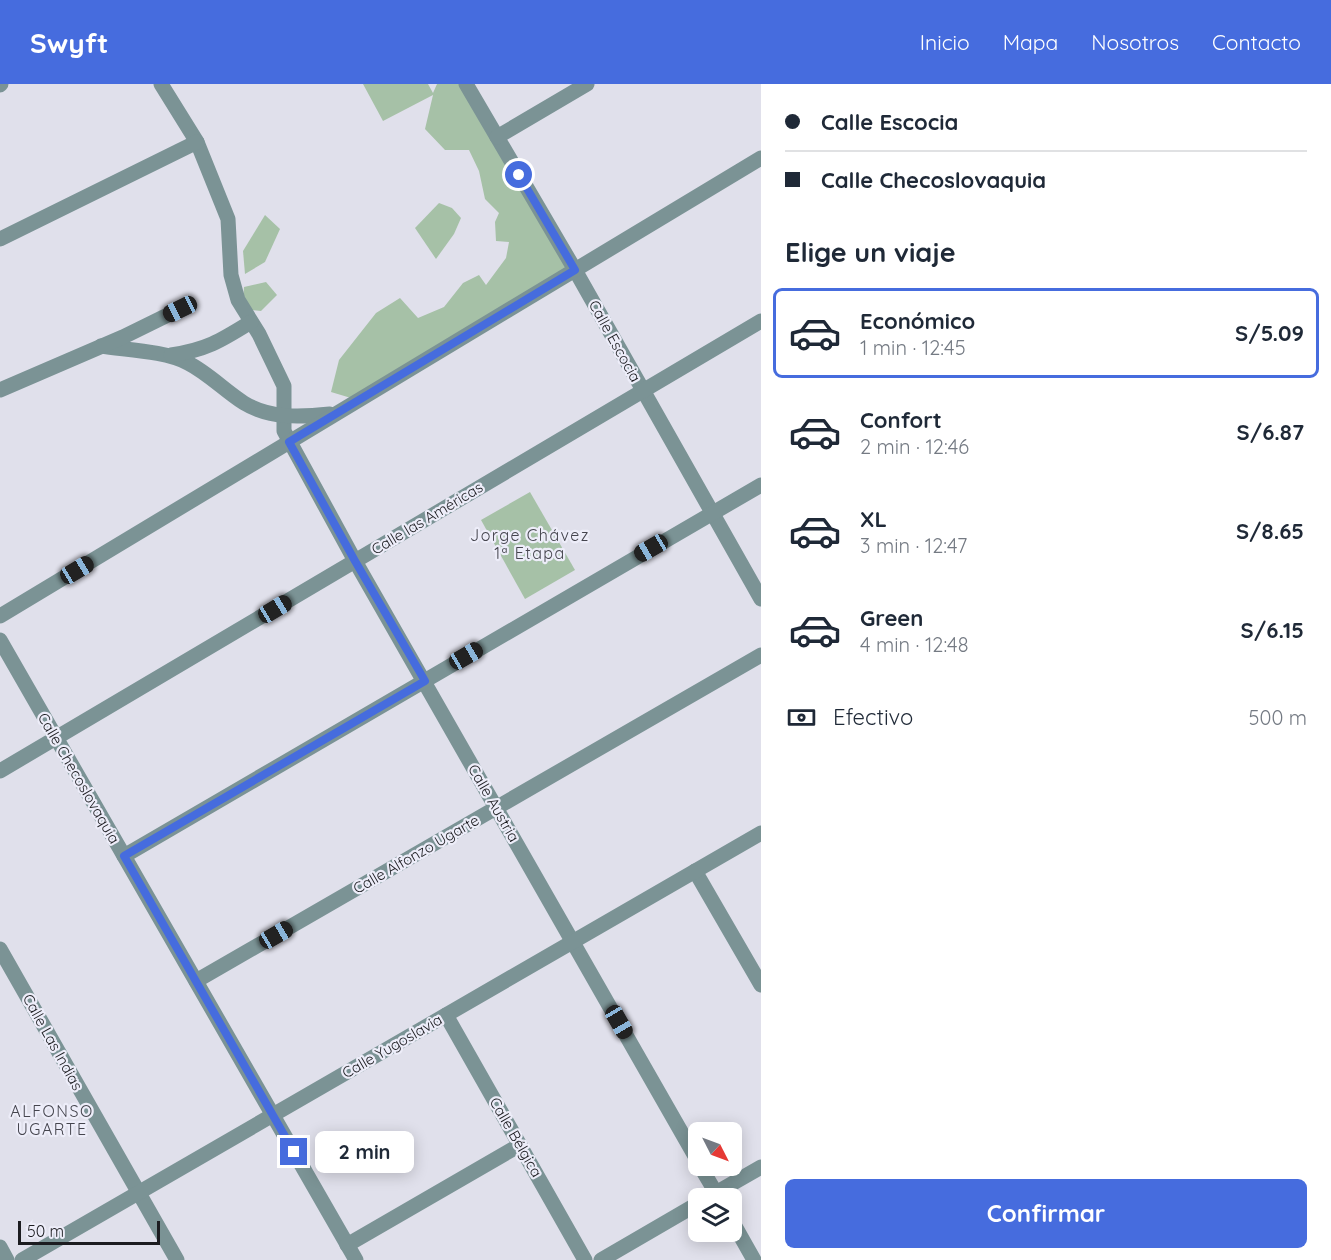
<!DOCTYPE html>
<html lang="es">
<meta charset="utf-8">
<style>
:root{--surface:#fff;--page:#f2f2f3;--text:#1f2937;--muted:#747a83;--line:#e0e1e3;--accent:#466cde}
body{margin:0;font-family:Quicksand,sans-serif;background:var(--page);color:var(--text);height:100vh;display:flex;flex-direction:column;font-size:22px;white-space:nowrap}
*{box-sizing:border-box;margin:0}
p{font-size:20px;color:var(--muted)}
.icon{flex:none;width:33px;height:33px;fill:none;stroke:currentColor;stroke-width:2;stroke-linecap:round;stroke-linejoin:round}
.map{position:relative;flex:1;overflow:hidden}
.panel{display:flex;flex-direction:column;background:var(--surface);width:570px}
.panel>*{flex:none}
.guide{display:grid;align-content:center;height:132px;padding:0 24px;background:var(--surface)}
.needle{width:39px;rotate:132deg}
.controls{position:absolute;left:688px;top:1038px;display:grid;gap:12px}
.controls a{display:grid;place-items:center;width:54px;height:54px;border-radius:9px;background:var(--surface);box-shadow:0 3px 15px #0003;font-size:30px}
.scale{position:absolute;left:18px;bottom:15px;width:142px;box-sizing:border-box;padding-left:6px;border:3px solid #1c1c20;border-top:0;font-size:16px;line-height:21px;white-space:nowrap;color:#1c1c20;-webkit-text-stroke:4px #ededf9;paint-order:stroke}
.end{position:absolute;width:27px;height:27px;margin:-14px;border:8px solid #466cde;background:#fff;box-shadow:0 0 0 3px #fff}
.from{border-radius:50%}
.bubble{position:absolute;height:42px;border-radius:9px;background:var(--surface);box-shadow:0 3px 15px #0003;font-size:20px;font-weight:800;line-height:42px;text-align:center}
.car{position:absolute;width:18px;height:36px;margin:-18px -9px;border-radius:8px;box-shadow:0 0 4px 2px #0007;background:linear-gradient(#222 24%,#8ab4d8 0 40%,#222 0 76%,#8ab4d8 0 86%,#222 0)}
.guide b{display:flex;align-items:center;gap:21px;height:57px;font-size:22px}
.guide b+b{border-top:2px solid var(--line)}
.guide i{width:15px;height:15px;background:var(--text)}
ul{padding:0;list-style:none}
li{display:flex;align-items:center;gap:18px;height:90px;margin:0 12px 9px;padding:0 12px;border:3px solid transparent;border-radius:9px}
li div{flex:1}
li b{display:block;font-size:22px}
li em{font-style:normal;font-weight:800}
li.selected{border-color:var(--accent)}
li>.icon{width:54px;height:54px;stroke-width:1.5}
h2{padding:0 24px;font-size:27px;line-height:72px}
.pay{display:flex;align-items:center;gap:15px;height:66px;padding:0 24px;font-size:22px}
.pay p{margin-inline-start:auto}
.action{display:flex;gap:12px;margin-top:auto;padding:12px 24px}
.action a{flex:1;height:69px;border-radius:9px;background:var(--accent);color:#fff;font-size:24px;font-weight:800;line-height:69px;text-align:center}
header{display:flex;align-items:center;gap:36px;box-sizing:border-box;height:84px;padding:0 30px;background:var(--accent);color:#fff}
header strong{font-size:28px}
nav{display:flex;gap:33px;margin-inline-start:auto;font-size:21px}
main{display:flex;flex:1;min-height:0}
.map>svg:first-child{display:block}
.green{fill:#a6c1a7}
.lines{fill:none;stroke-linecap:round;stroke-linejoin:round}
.street{stroke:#7b9395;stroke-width:15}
.route{stroke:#466cde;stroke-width:8}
.labels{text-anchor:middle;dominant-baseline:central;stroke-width:4.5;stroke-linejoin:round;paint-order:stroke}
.street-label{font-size:15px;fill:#1c1c20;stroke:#ededf9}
.neighbourhood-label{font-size:16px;letter-spacing:1.5px;fill:#45454e;stroke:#ededf9}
</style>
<header>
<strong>Swyft</strong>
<nav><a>Inicio</a><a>Mapa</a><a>Nosotros</a><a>Contacto</a></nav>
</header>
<main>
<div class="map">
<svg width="761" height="1176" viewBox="0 0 761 1176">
<rect width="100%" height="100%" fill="#e0e0eb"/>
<!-- green -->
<g class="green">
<polygon points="363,0 428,0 433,9 437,0 462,0 575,186 351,314 331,308 339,276 376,229 400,214 418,234 444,223 463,199 479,191 486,201 506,174 509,158 496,157 495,138 499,129 485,115 479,87 469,66 445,66 425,45 433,11 383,37"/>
<polygon points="439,119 452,124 461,134 454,150 436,175 415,144"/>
<polygon points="265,131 280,145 265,178 245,190 243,167"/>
<polygon points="266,198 277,211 261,227 252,226 243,217 244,203"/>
<polygon points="530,408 575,486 525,515 481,436"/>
</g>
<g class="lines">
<!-- street -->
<g class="street">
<polyline points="161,0 197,58 228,135 231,191 238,216 259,250 284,302 284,347 355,477 699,1079"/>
<polyline points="466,0 575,186 761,515"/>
<polyline points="0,1 1,0"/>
<polyline points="497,53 587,0"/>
<polyline points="0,155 197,58"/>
<path d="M 101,262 C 127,266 165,267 188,279 C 208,289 225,307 244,319 C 270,335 302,333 330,330"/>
<path d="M 171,271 C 207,266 222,256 251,238"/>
<polyline points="0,306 123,253 180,225"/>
<polyline points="0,532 761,74"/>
<polyline points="0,556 356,1176"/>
<polyline points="0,687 761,237"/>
<polyline points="124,772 761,401"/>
<polyline points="695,787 761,901"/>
<polyline points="0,865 177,1176"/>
<polyline points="196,897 761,571"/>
<polyline points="446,931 585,1176"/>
<polyline points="700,1082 719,1114"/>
<polyline points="707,1114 761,1083"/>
<polyline points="732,1137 754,1176"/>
<polyline points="347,1161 520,1061"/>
<polyline points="0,1163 7,1176"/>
<polyline points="22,1176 761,749"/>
<polyline points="601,1176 699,1119"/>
</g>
</g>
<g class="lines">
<!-- route -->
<polyline class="route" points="294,1068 124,772 425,597 355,477 289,358 575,186 519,91"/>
</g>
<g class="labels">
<!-- street labels -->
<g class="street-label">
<text transform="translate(615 257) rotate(61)">Calle Escocia</text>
<text transform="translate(427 434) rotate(-31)">Calle las Américas</text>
<text transform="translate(79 694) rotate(60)">Calle Checoslovaquia</text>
<text transform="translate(494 719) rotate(60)">Calle Austria</text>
<text transform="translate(416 770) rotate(-30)">Calle Alfonzo Ugarte</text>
<text transform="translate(53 958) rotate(61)">Calle Las Indias</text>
<text transform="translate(392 962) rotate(-30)">Calle Yugoslavia</text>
<text transform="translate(516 1053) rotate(60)">Calle Bélgica</text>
</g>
<!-- neighbourhood labels -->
<g class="neighbourhood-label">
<text x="530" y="451">Jorge Chávez<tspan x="530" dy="18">1ª Etapa</tspan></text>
<text x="52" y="1027">ALFONSO<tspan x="52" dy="18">UGARTE</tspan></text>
</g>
</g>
</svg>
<div class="controls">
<a><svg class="needle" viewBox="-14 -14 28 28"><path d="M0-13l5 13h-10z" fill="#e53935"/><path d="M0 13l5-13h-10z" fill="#747a83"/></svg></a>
<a><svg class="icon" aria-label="layers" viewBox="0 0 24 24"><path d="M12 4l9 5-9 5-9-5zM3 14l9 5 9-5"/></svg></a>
</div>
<div class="scale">50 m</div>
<i class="end from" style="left:519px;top:91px"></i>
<i class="end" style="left:294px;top:1068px"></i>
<div class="bubble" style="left:315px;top:1047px;width:99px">2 min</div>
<i class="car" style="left:180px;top:225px;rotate:244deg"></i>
<i class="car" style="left:651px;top:464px;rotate:240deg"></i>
<i class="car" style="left:77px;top:486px;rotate:59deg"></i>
<i class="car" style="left:275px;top:525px;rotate:59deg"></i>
<i class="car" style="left:466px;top:572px;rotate:60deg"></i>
<i class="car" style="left:276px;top:851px;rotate:60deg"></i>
<i class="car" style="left:619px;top:938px;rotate:150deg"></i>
</div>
<section class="panel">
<div class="guide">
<b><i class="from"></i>Calle Escocia</b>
<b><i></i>Calle Checoslovaquia</b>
</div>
<h2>Elige un viaje</h2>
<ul>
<li class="selected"><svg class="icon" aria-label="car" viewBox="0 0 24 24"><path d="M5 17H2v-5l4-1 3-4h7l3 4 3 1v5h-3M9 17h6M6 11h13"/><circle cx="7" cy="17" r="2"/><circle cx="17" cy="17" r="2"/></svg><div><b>Económico</b><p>1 min · 12:45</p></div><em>S/5.09</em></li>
<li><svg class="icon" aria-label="car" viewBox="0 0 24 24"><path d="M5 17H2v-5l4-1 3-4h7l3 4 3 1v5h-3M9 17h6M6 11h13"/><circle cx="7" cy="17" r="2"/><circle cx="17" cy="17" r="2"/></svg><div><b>Confort</b><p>2 min · 12:46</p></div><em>S/6.87</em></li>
<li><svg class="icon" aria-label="car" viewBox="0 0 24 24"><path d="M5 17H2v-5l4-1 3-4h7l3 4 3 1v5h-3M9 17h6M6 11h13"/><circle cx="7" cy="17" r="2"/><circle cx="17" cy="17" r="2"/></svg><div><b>XL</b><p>3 min · 12:47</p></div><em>S/8.65</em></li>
<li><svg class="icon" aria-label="car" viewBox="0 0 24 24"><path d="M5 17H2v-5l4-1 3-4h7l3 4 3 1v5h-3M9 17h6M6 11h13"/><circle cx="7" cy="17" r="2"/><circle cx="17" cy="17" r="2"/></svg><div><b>Green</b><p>4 min · 12:48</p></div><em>S/6.15</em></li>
</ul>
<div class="pay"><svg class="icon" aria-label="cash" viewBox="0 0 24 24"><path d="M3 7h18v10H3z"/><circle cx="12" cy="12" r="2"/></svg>Efectivo<p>500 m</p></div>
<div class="action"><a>Confirmar</a></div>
</section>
</main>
